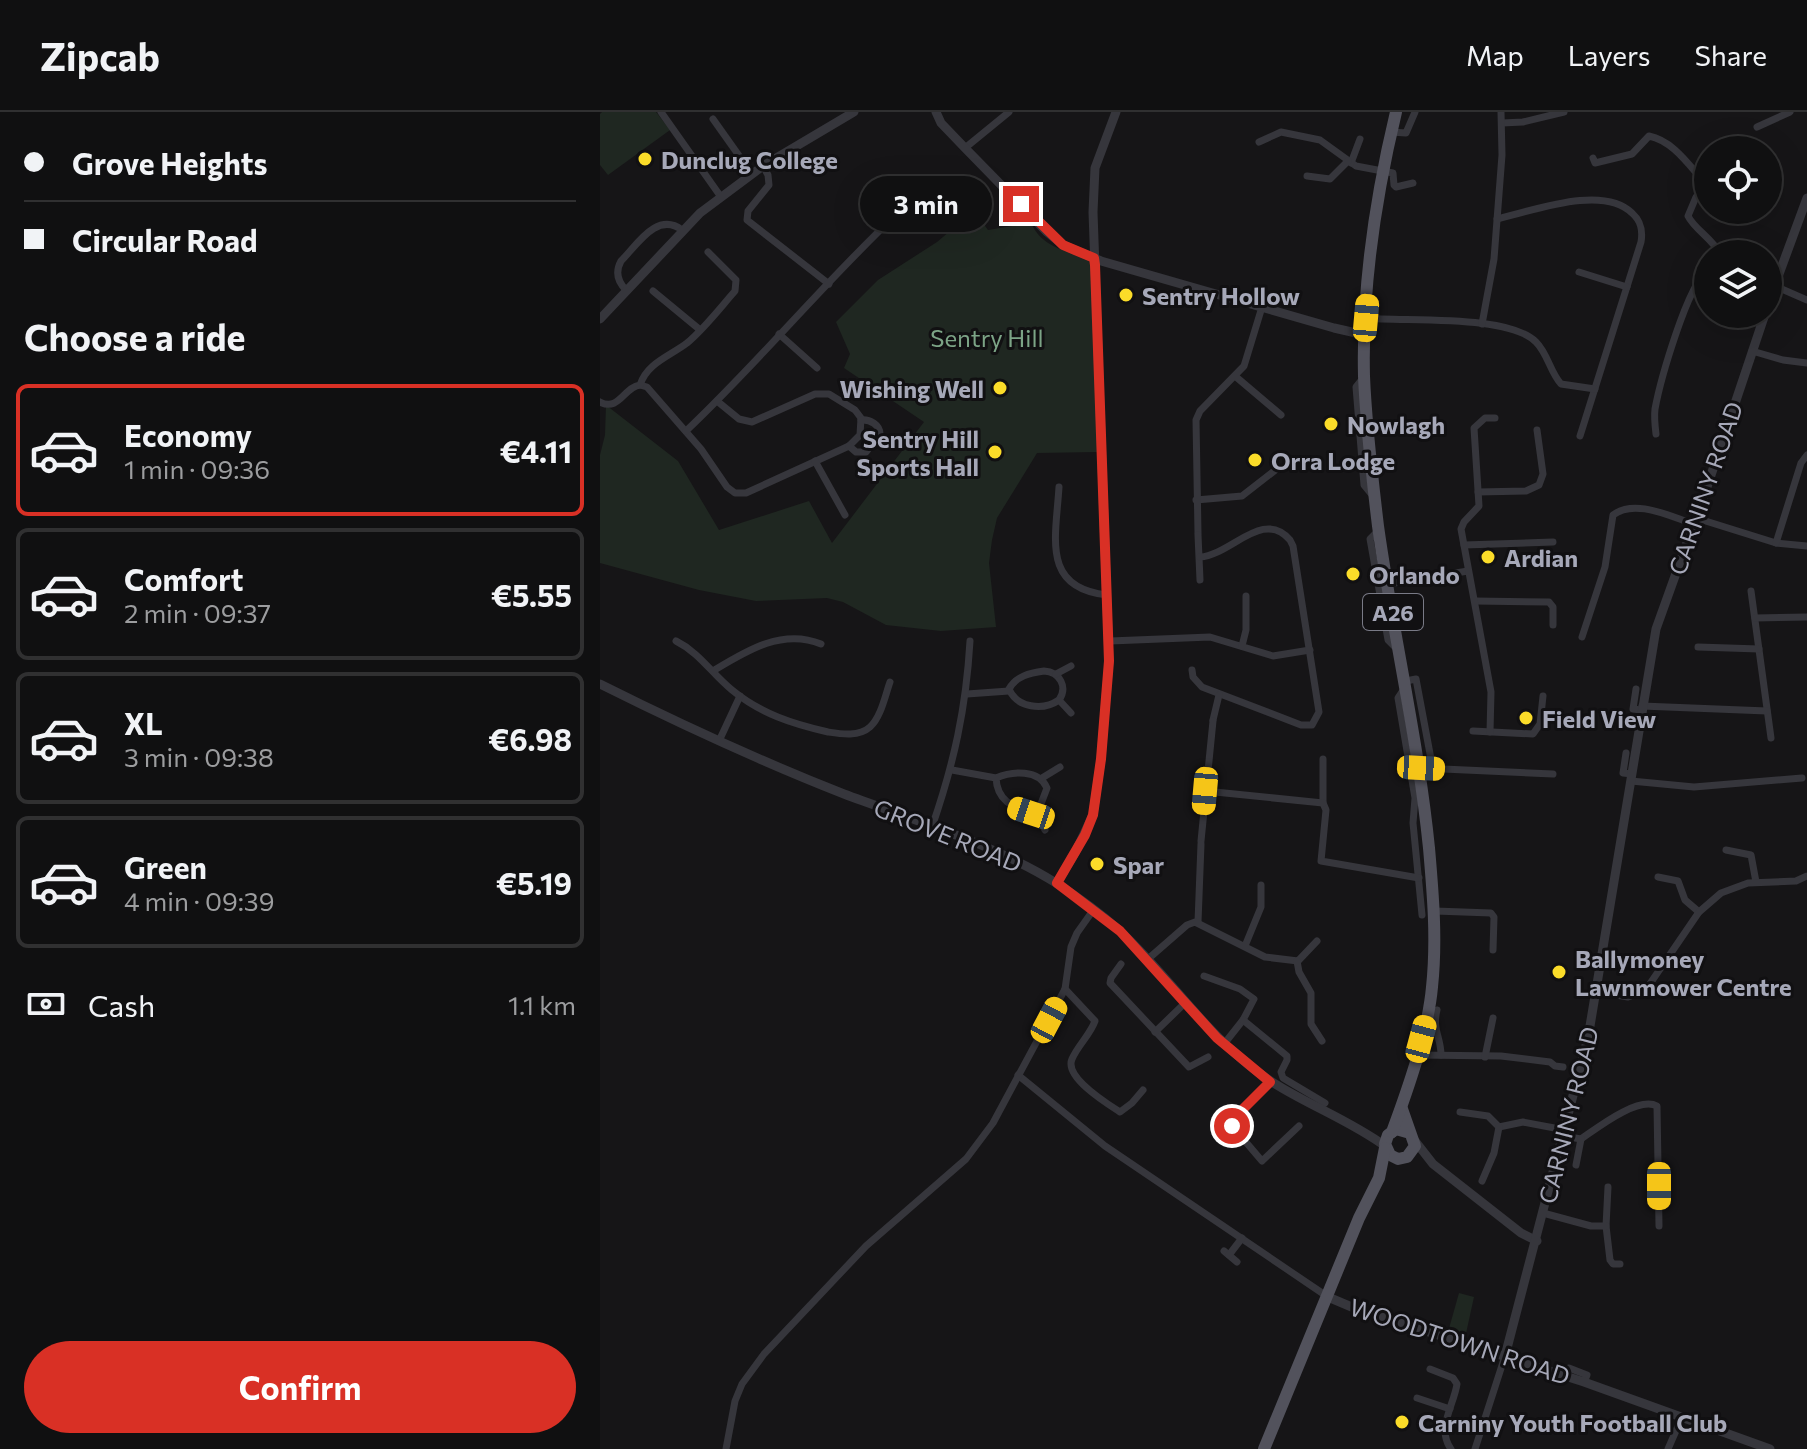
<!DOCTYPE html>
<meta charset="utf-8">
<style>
:root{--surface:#101011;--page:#19191a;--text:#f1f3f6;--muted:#9c9d9f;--line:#303031;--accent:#d93025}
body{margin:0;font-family:Commissioner,sans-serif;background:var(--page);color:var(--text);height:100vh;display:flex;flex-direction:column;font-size:30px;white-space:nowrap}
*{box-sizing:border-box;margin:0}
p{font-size:26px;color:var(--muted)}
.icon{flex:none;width:44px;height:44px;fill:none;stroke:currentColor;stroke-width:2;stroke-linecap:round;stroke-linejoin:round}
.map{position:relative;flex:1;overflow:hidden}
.details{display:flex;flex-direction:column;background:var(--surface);width:600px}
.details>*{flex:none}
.hud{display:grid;align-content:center;height:176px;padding:0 24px;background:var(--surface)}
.buttons{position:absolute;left:1094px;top:24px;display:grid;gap:16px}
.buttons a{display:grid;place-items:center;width:88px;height:88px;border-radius:50%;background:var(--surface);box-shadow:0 8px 32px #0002,0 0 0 2px var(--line);font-size:40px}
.end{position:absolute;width:36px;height:36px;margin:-18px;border:10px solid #d93025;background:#fff;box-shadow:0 0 0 4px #fff}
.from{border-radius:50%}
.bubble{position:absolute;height:56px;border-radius:28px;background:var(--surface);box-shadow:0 8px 32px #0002,0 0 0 2px var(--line);font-size:26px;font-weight:700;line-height:56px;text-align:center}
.car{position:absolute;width:24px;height:48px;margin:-24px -12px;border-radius:10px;box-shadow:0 0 6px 2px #0007;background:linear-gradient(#f5c518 24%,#345 0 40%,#f5c518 0 76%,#345 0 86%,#f5c518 0)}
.hud b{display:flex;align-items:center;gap:28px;height:76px;font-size:30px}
.hud b+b{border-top:2px solid var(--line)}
.hud i{width:20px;height:20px;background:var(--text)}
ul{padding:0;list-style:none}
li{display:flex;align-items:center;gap:24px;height:132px;margin:0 16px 12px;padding:0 8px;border:4px solid var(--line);border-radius:12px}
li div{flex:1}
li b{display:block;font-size:30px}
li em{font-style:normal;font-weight:700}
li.current{border-color:var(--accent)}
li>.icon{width:72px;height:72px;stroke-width:1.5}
h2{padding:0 24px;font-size:36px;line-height:96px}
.pay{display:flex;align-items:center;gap:20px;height:88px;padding:0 24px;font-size:30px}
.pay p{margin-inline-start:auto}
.cta{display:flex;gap:16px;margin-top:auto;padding:16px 24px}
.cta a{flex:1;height:92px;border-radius:48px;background:var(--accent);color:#fff;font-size:32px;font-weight:700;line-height:92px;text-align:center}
header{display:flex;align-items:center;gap:48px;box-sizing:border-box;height:112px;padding:0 40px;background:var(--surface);border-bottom:2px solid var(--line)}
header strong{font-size:38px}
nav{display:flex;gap:44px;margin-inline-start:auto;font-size:28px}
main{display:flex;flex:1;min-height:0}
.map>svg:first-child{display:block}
.green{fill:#1f2721}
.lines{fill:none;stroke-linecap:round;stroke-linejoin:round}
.minor{stroke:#36363c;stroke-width:7}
.tertiary{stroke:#36363c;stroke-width:9}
.primary{stroke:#52525c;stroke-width:12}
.route{stroke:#d93025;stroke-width:10}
.poi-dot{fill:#fbdc29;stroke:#111012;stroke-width:3}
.labels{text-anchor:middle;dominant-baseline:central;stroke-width:6;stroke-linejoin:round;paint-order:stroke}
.shield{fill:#111012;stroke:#797a86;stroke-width:2}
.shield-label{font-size:22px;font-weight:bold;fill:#a6a8b8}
.poi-label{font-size:24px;font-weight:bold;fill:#a6a8b8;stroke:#111012;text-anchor:start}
.park-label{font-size:24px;fill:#7ca486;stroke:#111012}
.street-label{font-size:24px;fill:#a6a8b8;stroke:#111012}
</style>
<header>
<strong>Zipcab</strong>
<nav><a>Map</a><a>Layers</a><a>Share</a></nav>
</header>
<main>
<section class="details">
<div class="hud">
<b><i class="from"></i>Grove Heights</b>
<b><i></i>Circular Road</b>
</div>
<h2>Choose a ride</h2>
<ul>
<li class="current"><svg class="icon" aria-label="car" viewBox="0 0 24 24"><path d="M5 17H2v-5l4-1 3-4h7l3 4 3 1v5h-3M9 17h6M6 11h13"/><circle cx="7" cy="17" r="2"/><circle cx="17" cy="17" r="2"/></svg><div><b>Economy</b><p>1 min · 09:36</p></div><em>€4.11</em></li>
<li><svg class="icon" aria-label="car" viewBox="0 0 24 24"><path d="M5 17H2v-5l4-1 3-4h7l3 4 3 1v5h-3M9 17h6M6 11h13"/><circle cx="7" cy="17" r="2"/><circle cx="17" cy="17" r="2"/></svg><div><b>Comfort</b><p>2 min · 09:37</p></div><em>€5.55</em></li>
<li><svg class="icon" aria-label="car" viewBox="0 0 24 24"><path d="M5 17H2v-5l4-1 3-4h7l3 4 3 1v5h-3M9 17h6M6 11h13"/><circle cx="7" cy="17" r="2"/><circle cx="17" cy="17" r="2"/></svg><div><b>XL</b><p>3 min · 09:38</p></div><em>€6.98</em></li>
<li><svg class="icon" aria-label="car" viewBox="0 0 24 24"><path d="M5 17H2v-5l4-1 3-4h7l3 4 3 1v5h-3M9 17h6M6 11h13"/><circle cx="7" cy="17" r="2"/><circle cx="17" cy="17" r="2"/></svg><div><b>Green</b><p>4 min · 09:39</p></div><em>€5.19</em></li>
</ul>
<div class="pay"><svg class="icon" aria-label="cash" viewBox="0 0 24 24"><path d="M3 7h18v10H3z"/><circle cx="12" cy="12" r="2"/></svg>Cash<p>1.1 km</p></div>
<div class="cta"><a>Confirm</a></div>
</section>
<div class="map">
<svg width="1207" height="1337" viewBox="0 0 1207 1337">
<rect width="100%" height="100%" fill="#161517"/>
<!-- green -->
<g class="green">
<polygon points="2,0 56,0 70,18 8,63 0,53 0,2"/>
<path d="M 374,99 L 388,118 L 431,111 C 443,137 469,140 494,146 L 497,340 L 437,341 L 397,406 L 392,428 L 389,451 L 396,515 L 341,519 L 286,513 L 243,490 L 227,486 L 156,489 L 99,478 L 0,451 L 0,343 L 5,323 L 6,293 L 78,349 L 119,418 L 209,389 L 232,431 L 324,310 L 244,256 L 250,242 L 236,210 L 278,168 L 337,130 Z"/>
<polygon points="859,1181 874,1185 865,1226 848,1220"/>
</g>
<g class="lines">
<!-- minor -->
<g class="minor">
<polyline points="61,0 121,85"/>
<polyline points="113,7 152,62"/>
<polyline points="902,11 923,10 964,0"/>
<polyline points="1157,15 1190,0"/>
<polyline points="791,20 806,21 815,0"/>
<polyline points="659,30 681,20 720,28 756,54 793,61 794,73 796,75 813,71"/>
<polyline points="365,36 409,0"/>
<path d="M 993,46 L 995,51 L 1032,42 L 1049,24 C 1074,29 1090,55 1107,73 L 1096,85 L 1088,104 C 1095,118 1112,126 1120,142"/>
<polyline points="751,51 760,27"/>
<polyline points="163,54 168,63 169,73 148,99 147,108 229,172"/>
<polyline points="707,64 730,67 748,49"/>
<path d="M 897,107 C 932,99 1003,72 1032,101 C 1041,109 1043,118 1041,130 L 980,324"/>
<polyline points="979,160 1027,175"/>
<polyline points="1175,174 1207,188"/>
<path d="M 26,178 C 18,170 15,160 21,149 C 37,133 57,99 82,118"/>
<polyline points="53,179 99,217"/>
<path d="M 766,206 C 806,210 908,202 936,230 C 948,242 950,260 961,272 L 995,277"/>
<polyline points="882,212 894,147 902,43 901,0"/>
<polyline points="179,222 217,256"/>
<polyline points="1152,239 1183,248 1207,251"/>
<polyline points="635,264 681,303"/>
<polyline points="764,265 756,275 764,373 773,384"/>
<polyline points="40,273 47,275 101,337 127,375 135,381 146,381 249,334 260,323 261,306 255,298 229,282 215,282 152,310 139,307 117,289"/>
<path d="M 0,290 C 19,300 24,275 40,273 C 47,251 70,244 87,231 C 104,217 120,196 135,179 L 136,168 L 108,140"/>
<path d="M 86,319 C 161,248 226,168 301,98 L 301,89 L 289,74"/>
<path d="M 1056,322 C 1055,314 1054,305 1055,297 C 1060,270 1087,173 1108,158"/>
<path d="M 249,334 L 256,340 L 266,340 L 280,322 C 280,313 270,307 261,308"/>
<polyline points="215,349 245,403"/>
<path d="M 459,375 C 456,425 441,476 507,483"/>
<polyline points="878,380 926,379 939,373 943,362 937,318"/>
<polyline points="596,388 642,384 678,356"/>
<polyline points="1096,406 1176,431 1207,434"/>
<polyline points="779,418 770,427 788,528 798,538"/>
<polyline points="598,421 596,308 600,299 644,254 662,195"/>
<polyline points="598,423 600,468"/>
<polyline points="1176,431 1201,351 1207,343"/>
<polyline points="864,433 953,430"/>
<polyline points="788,472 868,459"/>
<polyline points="1151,479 1171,626"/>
<polyline points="875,489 949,490 953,495 953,513"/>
<polyline points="1155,506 1207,505"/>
<path d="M 982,525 L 1005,455 L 1013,403 C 1035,386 1071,405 1094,412"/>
<path d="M 76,529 C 100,541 112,562 132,578 C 161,602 193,612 228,620 C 241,622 259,625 270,615 C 281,605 285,584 290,570"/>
<polyline points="510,529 610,525 673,544 710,538"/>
<polyline points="642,534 646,518 646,484"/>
<polyline points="1098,535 1159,537"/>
<path d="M 592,558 L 593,565 L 602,575 L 701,613 L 712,613 L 719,600 L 693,434 L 690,428 C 663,396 631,443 600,445"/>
<path d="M 113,559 C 146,539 182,516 221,532"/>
<path d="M 444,559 C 460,560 468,575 459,588 C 443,599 417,596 409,577 C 416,564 430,561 444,559 Z"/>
<polyline points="456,562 471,554"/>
<polyline points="806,569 816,567 831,647"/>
<polyline points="804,577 798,586 815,686 813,711 822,803"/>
<polyline points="1036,577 1033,597 1041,598"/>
<polyline points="367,582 409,579"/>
<polyline points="459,588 471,601"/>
<polyline points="1042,594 1167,599"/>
<polyline points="613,608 619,583"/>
<polyline points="873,619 933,622 940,612 943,584"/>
<polyline points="890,620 891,580 861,417 864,410 879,394 874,316 885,306 895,306"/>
<polyline points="119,629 140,584"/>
<polyline points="1026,641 1023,661 1032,662"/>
<polyline points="723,647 723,691 726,698 721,749 819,766"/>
<polyline points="821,656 953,662"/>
<path d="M 352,658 L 396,666 C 412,659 439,657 447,676 L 439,697 L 431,701 C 412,695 397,688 396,666"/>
<polyline points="442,666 460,655"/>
<polyline points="1031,669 1094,675 1202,666"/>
<polyline points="605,679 723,691"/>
<polyline points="435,700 445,718"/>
<path d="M 332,715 C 354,651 366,597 370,529"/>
<polyline points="601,729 613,609"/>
<polyline points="1126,738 1151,743 1156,770"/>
<polyline points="1058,765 1078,769 1085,788 1099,800"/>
<polyline points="835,799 891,801 894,805 893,838"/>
<polyline points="598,810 601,732"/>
<polyline points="645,834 661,795 661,773"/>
<polyline points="548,847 587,813 595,810 665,845 698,849 717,829"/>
<polyline points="697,849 699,860 711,881 711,912 722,929"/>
<polyline points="521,852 511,866 510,871 589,955 608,945"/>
<polyline points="604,864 640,877 654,887 643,908 624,932"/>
<path d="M 465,877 L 495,909 C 490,923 478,933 472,947 C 464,965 506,991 520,1000 L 532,991 L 543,978"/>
<polyline points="997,880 1028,885 1045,879 1099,800 1121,781 1148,771 1196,769 1207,764"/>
<path d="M 837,898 C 832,918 841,925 841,943"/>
<polyline points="643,908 687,944 687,948 681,960 683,966 725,991"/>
<polyline points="555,920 585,891"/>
<polyline points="817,943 901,944 950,950 955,954 963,955"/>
<polyline points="885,945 893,906"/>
<polyline points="418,963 505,1034 728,1185"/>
<polyline points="670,970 633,1007 633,1015 662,1049 699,1014"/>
<polyline points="860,1000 888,1004 899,1015 923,1010 965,1018"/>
<path d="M 963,1024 L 981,1027 C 997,1016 1038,984 1057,994 L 1059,1114"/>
<polyline points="976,1053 981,1027"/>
<polyline points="882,1069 894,1041 899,1015"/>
<polyline points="1008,1075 1006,1114 1010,1148 1013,1152 1020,1152"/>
<polyline points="943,1101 991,1114 1006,1114"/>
<polyline points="624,1139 637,1150"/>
<polyline points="629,1143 642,1126"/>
<polyline points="969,1256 987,1263 984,1270"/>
<path d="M 830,1257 L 853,1266 L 857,1272 C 854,1293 836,1317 851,1337"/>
<polyline points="817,1286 850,1297"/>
<polyline points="847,1308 870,1315"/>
<polyline points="126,1337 135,1289 142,1272 164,1242 266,1134 366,1047 393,1011 465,877 471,835 477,821 494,797"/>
<polyline points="875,1337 905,1244"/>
<polyline points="1068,1337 1082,1305"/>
</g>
<!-- tertiary -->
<g class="tertiary">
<polyline points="336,0 341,11 365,36 447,120 463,133 501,149 734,216 765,223"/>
<polyline points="1168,192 1207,86"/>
<polyline points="0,207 100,101 163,54 254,0"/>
<path d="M 0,572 C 80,612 160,649 244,682 C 311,707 396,733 456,771 C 478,785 500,801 519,818 C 564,859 598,911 645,950 C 687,986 741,1002 785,1034"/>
<polyline points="457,771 475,741 493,703 501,647 509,549 493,100 495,56 516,0"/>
<polyline points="815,1029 833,1052 921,1121 937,1129"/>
<polyline points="728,1185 754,1196 984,1270 1170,1337"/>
<polyline points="905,1244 988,926 1056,517 1107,375 1165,202"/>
</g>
<!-- primary -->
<g class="primary">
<polyline points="802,997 815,1034 807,1045 798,1047 790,1043 785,1032 788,1023 796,1017 810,1021"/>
<path d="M 792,1020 C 808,977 828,920 832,875 C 837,828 833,782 829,736 C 818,627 793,522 778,414 C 772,364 766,314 764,264 C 762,178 776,83 796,0"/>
<polyline points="664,1337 759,1106 779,1066 785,1036"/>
</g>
</g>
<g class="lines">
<!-- route -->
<polyline class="route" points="421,92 463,133 494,146 495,153 509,549 501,647 493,703 485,723 457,771 520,819 617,926 670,970 633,1007 632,1014"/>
</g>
<!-- markers -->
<g class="poi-dot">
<circle cx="45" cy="47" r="8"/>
<circle cx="526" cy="183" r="8"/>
<circle cx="400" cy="276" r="8"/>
<circle cx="731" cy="312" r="8"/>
<circle cx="395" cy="340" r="8"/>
<circle cx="655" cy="348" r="8"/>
<circle cx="888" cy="445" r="8"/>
<circle cx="753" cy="462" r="8"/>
<circle cx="926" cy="606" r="8"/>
<circle cx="497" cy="752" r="8"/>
<circle cx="959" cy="860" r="8"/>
<circle cx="802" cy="1310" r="8"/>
</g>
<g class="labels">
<!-- shield labels -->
<rect class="shield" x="763" y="482" width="60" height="36" rx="6"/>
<g class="shield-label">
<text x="793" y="500">A26</text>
</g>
<!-- poi labels -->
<g class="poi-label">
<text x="61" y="47">Dunclug College</text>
<text x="542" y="183">Sentry Hollow</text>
<text x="384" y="276" text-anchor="end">Wishing Well</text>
<text x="747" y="312">Nowlagh</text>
<text x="379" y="326" text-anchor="end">Sentry Hill<tspan x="379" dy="28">Sports Hall</tspan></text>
<text x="671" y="348">Orra Lodge</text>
<text x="904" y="445">Ardian</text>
<text x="769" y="462">Orlando</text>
<text x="942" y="606">Field View</text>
<text x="513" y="752">Spar</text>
<text x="975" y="846">Ballymoney<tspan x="975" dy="28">Lawnmower Centre</tspan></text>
<text x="818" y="1310">Carniny Youth Football Club</text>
</g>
<!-- park labels -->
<g class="park-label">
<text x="387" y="225">Sentry Hill</text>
</g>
<!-- street labels -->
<g class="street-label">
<text transform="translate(1105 376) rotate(-71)">CARNINY ROAD</text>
<text transform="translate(348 723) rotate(22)">GROVE ROAD</text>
<text transform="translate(968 1003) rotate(-76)">CARNINY ROAD</text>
<text transform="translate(860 1229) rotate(18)">WOODTOWN ROAD</text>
</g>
</g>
</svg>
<div class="buttons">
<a><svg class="icon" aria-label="locate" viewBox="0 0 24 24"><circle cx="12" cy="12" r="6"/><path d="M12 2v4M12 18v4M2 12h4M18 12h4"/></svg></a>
<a><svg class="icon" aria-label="layers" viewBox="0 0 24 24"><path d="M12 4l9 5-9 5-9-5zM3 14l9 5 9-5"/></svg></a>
</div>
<i class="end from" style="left:632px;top:1014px"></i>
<i class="end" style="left:421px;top:92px"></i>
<div class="bubble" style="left:260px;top:64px;width:132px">3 min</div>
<i class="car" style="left:766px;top:206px;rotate:5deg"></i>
<i class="car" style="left:821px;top:656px;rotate:93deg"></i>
<i class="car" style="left:605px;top:679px;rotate:185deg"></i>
<i class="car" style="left:431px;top:701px;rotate:288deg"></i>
<i class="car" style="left:449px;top:908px;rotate:28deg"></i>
<i class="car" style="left:821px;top:927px;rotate:15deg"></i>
<i class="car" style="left:1059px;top:1074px;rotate:180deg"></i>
</div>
</main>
